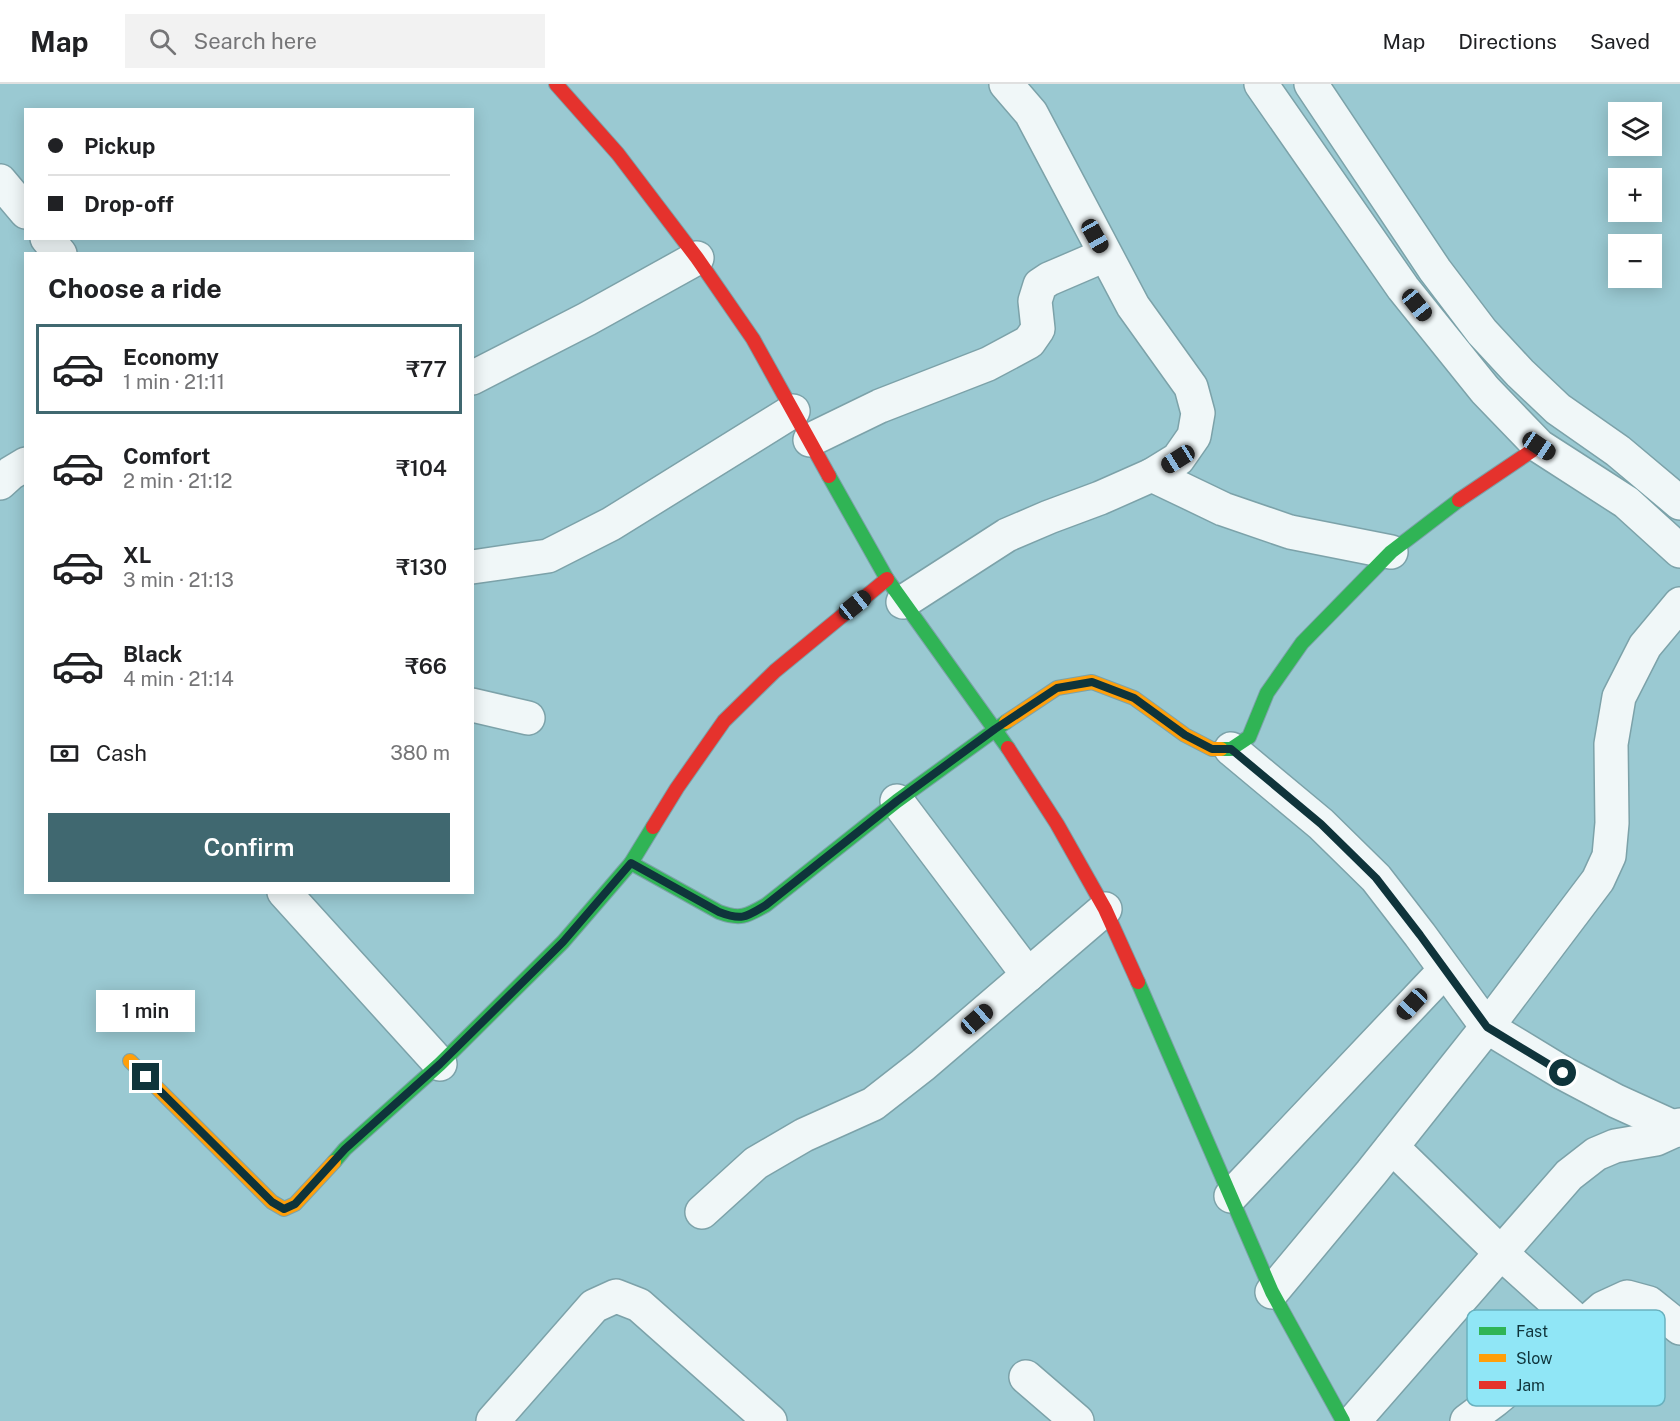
<!DOCTYPE html>
<meta charset="utf-8">
<style>
:root{--surface:#fff;--page:#f2f2f2;--text:#202124;--muted:#757577;--line:#e0e0e0;--accent:#406870}
body{margin:0;font-family:"Public Sans",sans-serif;background:var(--page);color:var(--text);height:100vh;display:flex;flex-direction:column;font-size:22px;white-space:nowrap}
*{box-sizing:border-box;margin:0}
p{font-size:20px;color:var(--muted)}
.icon{flex:none;width:33px;height:33px;fill:none;stroke:currentColor;stroke-width:2;stroke-linecap:round;stroke-linejoin:round}
.map{position:relative;flex:1;overflow:hidden}
.side{position:absolute;left:24px;top:168px;width:450px;height:642px;display:flex;flex-direction:column;background:var(--surface);border-radius:0px;box-shadow:0 3px 15px #0003}
.side>*{flex:none}
.top-card{position:absolute;left:24px;top:24px;width:450px;height:132px;border-radius:0px;box-shadow:0 3px 15px #0003;display:grid;align-content:center;height:132px;padding:0 24px;background:var(--surface)}
.buttons{position:absolute;left:1608px;top:18px;display:grid;gap:12px}
.buttons a{display:grid;place-items:center;width:54px;height:54px;border-radius:0px;background:var(--surface);box-shadow:0 3px 15px #0003;font-size:30px}
.end{position:absolute;width:27px;height:27px;margin:-14px;border:8px solid #0f343b;background:#fff;box-shadow:0 0 0 3px #fff}
.from{border-radius:50%}
.bubble{position:absolute;height:42px;border-radius:0px;background:var(--surface);box-shadow:0 3px 15px #0003;font-size:20px;font-weight:600;line-height:42px;text-align:center}
.car{position:absolute;width:18px;height:36px;margin:-18px -9px;border-radius:8px;box-shadow:0 0 4px 2px #0007;background:linear-gradient(#222 24%,#8ab4d8 0 40%,#222 0 76%,#8ab4d8 0 86%,#222 0)}
.top-card b{display:flex;align-items:center;gap:21px;height:57px;font-size:22px}
.top-card b+b{border-top:2px solid var(--line)}
.top-card i{width:15px;height:15px;background:var(--text)}
ul{padding:0;list-style:none}
li{display:flex;align-items:center;gap:18px;height:90px;margin:0 12px 9px;padding:0 12px;border:3px solid transparent;border-radius:0px}
li div{flex:1}
li b{display:block;font-size:22px}
li em{font-style:normal;font-weight:600}
li.active{border-color:var(--accent)}
li>.icon{width:54px;height:54px;stroke-width:1.5}
h2{padding:0 24px;font-size:27px;line-height:72px}
.pay{display:flex;align-items:center;gap:15px;height:66px;padding:0 24px;font-size:22px}
.pay p{margin-inline-start:auto}
.primary-button{display:flex;gap:12px;margin-top:auto;padding:12px 24px}
.primary-button a{flex:1;height:69px;border-radius:0px;background:var(--accent);color:#fff;font-size:24px;font-weight:600;line-height:69px;text-align:center}
header{display:flex;align-items:center;gap:36px;box-sizing:border-box;height:84px;padding:0 30px;background:var(--surface);border-bottom:2px solid var(--line)}
header strong{font-size:28px}
nav{display:flex;gap:33px;margin-inline-start:auto;font-size:21px}
.search{width:420px;height:54px;background:var(--page);display:flex;align-items:center;gap:15px;box-sizing:border-box;padding:0 21px;border-radius:0px;color:var(--muted);font-size:22px}
.map>svg:first-child{display:block}
.lines{fill:none;stroke-linecap:round;stroke-linejoin:round}
.street-casing{stroke:#7ca2a9;stroke-width:36}
.fast-casing{stroke:#7ca2a9;stroke-width:16}
.slow-casing{stroke:#7ca2a9;stroke-width:16}
.jam-casing{stroke:#7ca2a9;stroke-width:16}
.street{stroke:#f0f7f8;stroke-width:33}
.fast{stroke:#30b455;stroke-width:14}
.slow{stroke:#ff9f0a;stroke-width:14}
.jam{stroke:#e5322d;stroke-width:14}
.route{stroke:#0f343b;stroke-width:8}
.key{fill:#90e6f6;stroke:#69b1be;stroke-width:1.5}
.key-label{font-size:16px;fill:#0f343b}
</style>
<header>
<strong>Map</strong>
<div class="search"><svg class="icon" aria-label="search" viewBox="0 0 24 24"><circle cx="10" cy="10" r="6"/><path d="M15 15l6 6"/></svg>Search here</div>
<nav><a>Map</a><a>Directions</a><a>Saved</a></nav>
</header>
<div class="map">
<svg width="1680" height="1337" viewBox="0 0 1680 1337">
<rect width="100%" height="100%" fill="#9ac9d2"/>
<g class="lines">
<!-- street casing -->
<g class="street-casing">
<g id="street">
<polyline points="1261,0 1403,204 1485,306 1539,362 1626,418 1680,467"/>
<polyline points="1311,0 1435,186 1482,248 1520,289 1558,325 1618,367 1680,419"/>
<polyline points="0,97 26,128"/>
<polyline points="47,154 60,170"/>
<polyline points="472,294 587,235 697,174"/>
<polyline points="810,356 880,322 988,280 1029,258 1038,245 1035,217 1040,201 1049,195 1105,171"/>
<polyline points="1152,391 1223,425 1290,448 1391,468"/>
<polyline points="0,399 11,389 26,380"/>
<polyline points="472,483 548,472 611,440 793,327"/>
<polyline points="903,518 1007,451 1049,433 1100,414 1152,391 1178,375 1194,352 1198,329 1191,303 1133,222 1031,29 1006,0"/>
<polyline points="472,621 528,634"/>
<polyline points="1231,665 1321,740 1376,794 1420,851 1487,943 1563,989 1616,1017 1680,1046"/>
<polyline points="897,717 1028,891"/>
<polyline points="284,808 440,980"/>
<polyline points="1392,1063 1501,1169 1582,1242"/>
<polyline points="1231,1112 1445,886"/>
<polyline points="702,1128 756,1079 804,1051 873,1020 923,981 1105,825"/>
<polyline points="1272,1208 1371,1089 1487,943 1598,796 1609,772 1612,739 1611,660 1619,613 1645,562 1680,520"/>
<polyline points="1026,1293 1077,1337"/>
<polyline points="493,1337 594,1222 616,1212 639,1221 770,1337"/>
<polyline points="1354,1337 1569,1091 1596,1070 1615,1062 1656,1055 1678,1045 1680,1041"/>
<polyline points="1467,1337 1495,1316 1567,1256 1603,1224 1627,1213 1649,1219 1680,1244"/>
</g>
</g>
<!-- fast casing -->
<g class="fast-casing">
<g id="fast">
<polyline points="829,392 887,495 1008,664"/>
<polyline points="1221,665 1231,665 1249,653 1267,609 1302,559 1391,468 1459,416"/>
<path d="M 631,779 L 719,828 C 740,836 747,832 766,821 L 897,717 L 1006,638"/>
<polyline points="1138,898 1272,1208 1343,1337"/>
<polyline points="334,1078 345,1065 440,980 563,858 631,779 653,743"/>
</g>
</g>
<!-- slow casing -->
<g class="slow-casing">
<g id="slow">
<polyline points="1006,638 1057,604 1092,598 1134,614 1185,651 1212,665 1221,665"/>
<polyline points="130,977 272,1118 284,1125 295,1120 334,1078"/>
</g>
</g>
<!-- jam casing -->
<g class="jam-casing">
<g id="jam">
<polyline points="556,0 618,70 697,174 753,255 829,392"/>
<polyline points="1459,416 1539,362"/>
<polyline points="1008,664 1057,740 1105,825 1138,898"/>
<polyline points="653,743 677,704 724,637 775,587 887,495"/>
</g>
</g>
<!-- street -->
<use href="#street" class="street"/>
<!-- fast -->
<use href="#fast" class="fast"/>
<!-- slow -->
<use href="#slow" class="slow"/>
<!-- jam -->
<use href="#jam" class="jam"/>
</g>
<g class="lines">
<!-- route -->
<path class="route" d="M 146,993 L 272,1118 L 284,1125 L 295,1120 L 345,1065 L 440,980 L 548,873 L 563,858 L 631,779 L 719,828 C 742,837 746,833 766,821 L 897,717 L 995,645 L 1057,604 L 1092,598 L 1134,614 L 1185,651 L 1212,665 L 1231,665 L 1321,740 L 1376,794 L 1420,851 L 1487,943 L 1563,989"/>
</g>
<!-- legend -->
<rect x="1467" y="1226" width="198" height="96" rx="9" class="key"/>
<rect x="1479" y="1243" width="27" height="8" fill="#30b455"/>
<rect x="1479" y="1270" width="27" height="8" fill="#ff9f0a"/>
<rect x="1479" y="1297" width="27" height="8" fill="#e5322d"/>
<g class="key-label">
<text x="1516" y="1253">Fast</text>
<text x="1516" y="1280">Slow</text>
<text x="1516" y="1307">Jam</text>
</g>
</svg>
<div class="buttons">
<a><svg class="icon" aria-label="layers" viewBox="0 0 24 24"><path d="M12 4l9 5-9 5-9-5zM3 14l9 5 9-5"/></svg></a>
<a>+</a>
<a>−</a>
</div>
<i class="end from" style="left:1563px;top:989px"></i>
<i class="end" style="left:146px;top:993px"></i>
<div class="bubble" style="left:96px;top:906px;width:99px">1 min</div>
<i class="car" style="left:1095px;top:152px;rotate:151deg"></i>
<i class="car" style="left:1417px;top:221px;rotate:141deg"></i>
<i class="car" style="left:1539px;top:362px;rotate:124deg"></i>
<i class="car" style="left:1178px;top:375px;rotate:238deg"></i>
<i class="car" style="left:855px;top:521px;rotate:51deg"></i>
<i class="car" style="left:1412px;top:920px;rotate:223deg"></i>
<i class="car" style="left:977px;top:935px;rotate:49deg"></i>
<div class="top-card">
<b><i class="from"></i>Pickup</b>
<b><i></i>Drop-off</b>
</div>
<section class="side">
<h2>Choose a ride</h2>
<ul>
<li class="active"><svg class="icon" aria-label="car" viewBox="0 0 24 24"><path d="M5 17H2v-5l4-1 3-4h7l3 4 3 1v5h-3M9 17h6M6 11h13"/><circle cx="7" cy="17" r="2"/><circle cx="17" cy="17" r="2"/></svg><div><b>Economy</b><p>1 min · 21:11</p></div><em>₹77</em></li>
<li><svg class="icon" aria-label="car" viewBox="0 0 24 24"><path d="M5 17H2v-5l4-1 3-4h7l3 4 3 1v5h-3M9 17h6M6 11h13"/><circle cx="7" cy="17" r="2"/><circle cx="17" cy="17" r="2"/></svg><div><b>Comfort</b><p>2 min · 21:12</p></div><em>₹104</em></li>
<li><svg class="icon" aria-label="car" viewBox="0 0 24 24"><path d="M5 17H2v-5l4-1 3-4h7l3 4 3 1v5h-3M9 17h6M6 11h13"/><circle cx="7" cy="17" r="2"/><circle cx="17" cy="17" r="2"/></svg><div><b>XL</b><p>3 min · 21:13</p></div><em>₹130</em></li>
<li><svg class="icon" aria-label="car" viewBox="0 0 24 24"><path d="M5 17H2v-5l4-1 3-4h7l3 4 3 1v5h-3M9 17h6M6 11h13"/><circle cx="7" cy="17" r="2"/><circle cx="17" cy="17" r="2"/></svg><div><b>Black</b><p>4 min · 21:14</p></div><em>₹66</em></li>
</ul>
<div class="pay"><svg class="icon" aria-label="cash" viewBox="0 0 24 24"><path d="M3 7h18v10H3z"/><circle cx="12" cy="12" r="2"/></svg>Cash<p>380 m</p></div>
<div class="primary-button"><a>Confirm</a></div>
</section>
</div>
